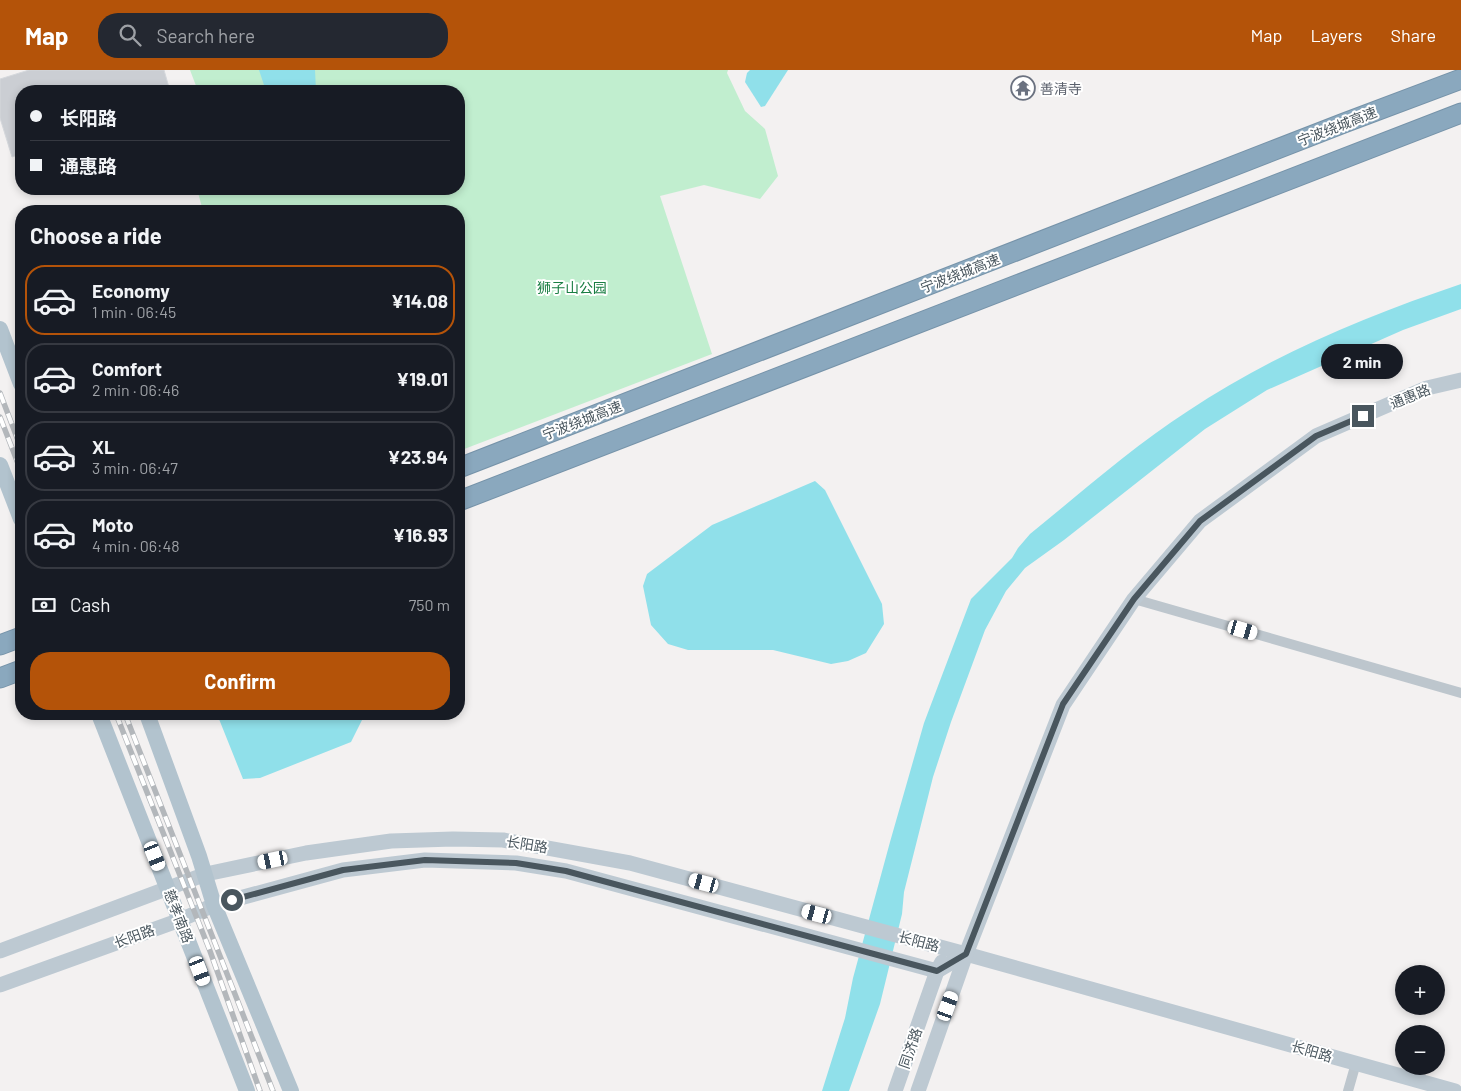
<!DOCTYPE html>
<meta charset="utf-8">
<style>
:root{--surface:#171b24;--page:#242831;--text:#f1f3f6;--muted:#9ea1a6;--line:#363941;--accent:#b45309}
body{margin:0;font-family:Barlow,"Noto Sans SC",sans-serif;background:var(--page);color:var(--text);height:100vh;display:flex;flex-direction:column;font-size:19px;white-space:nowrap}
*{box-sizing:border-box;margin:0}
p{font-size:16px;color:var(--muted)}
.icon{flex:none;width:28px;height:28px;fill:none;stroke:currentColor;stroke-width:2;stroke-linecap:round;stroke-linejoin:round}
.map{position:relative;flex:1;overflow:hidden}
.side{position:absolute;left:15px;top:135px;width:450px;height:515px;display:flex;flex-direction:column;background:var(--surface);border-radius:20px;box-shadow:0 2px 8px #0003}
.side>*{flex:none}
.guide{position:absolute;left:15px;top:15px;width:450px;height:110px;border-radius:20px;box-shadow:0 2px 8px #0003;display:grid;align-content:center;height:110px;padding:0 15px;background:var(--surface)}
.fabs{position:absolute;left:1395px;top:895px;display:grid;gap:10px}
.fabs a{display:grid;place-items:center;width:50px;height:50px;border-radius:50%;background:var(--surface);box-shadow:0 2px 8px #0003;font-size:25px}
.end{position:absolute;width:22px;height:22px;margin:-11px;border:6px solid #49565e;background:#fff;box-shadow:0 0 0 2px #fff}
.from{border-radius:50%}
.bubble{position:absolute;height:35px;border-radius:18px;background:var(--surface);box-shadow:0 2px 8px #0003;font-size:16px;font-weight:700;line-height:35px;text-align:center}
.car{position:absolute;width:15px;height:30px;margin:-15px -8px;border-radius:6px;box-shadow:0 0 4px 1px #0007;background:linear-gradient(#fff 24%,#345 0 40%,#fff 0 76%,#345 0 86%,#fff 0)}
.guide b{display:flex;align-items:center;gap:18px;height:48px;font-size:19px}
.guide b+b{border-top:1px solid var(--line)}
.guide i{width:12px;height:12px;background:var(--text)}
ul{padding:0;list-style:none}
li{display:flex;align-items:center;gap:15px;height:70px;margin:0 10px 8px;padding:0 5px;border:2px solid var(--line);border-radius:20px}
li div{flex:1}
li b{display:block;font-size:19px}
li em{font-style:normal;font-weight:700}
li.current{border-color:var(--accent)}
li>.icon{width:45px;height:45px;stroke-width:1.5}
h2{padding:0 15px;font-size:22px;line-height:60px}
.pay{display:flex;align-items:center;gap:12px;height:55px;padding:0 15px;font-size:19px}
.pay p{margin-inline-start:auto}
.button{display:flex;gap:10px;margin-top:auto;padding:10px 15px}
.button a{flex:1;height:58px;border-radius:20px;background:var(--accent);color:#fff;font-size:20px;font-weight:700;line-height:58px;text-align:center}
header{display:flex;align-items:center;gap:30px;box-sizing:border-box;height:70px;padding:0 25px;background:var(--accent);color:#fff}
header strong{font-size:24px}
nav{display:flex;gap:28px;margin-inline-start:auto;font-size:18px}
.search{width:350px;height:45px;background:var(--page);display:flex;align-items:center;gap:12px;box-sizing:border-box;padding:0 18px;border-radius:20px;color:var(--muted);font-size:19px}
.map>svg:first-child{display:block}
.green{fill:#c1eecf}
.water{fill:#90e0ea}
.building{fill:#cbced3;stroke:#d5d8dc}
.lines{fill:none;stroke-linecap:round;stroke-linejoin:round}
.highway-casing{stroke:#7693a9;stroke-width:21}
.street{stroke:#bdc6cd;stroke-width:10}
.secondary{stroke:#bdc9d2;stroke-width:15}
.primary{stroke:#b2c3ce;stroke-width:16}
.highway{stroke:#8aa8be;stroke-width:19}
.rail-casing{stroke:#b3b7bb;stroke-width:5.5}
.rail{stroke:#fff;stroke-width:4;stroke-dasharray:11;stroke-linecap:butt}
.route{stroke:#49565e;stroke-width:6}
.labels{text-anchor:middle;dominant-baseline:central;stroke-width:4;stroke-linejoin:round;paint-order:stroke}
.worship-label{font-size:14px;fill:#5b616d;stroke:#fff;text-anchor:start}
.street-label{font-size:14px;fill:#49565e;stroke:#fff}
.park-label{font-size:14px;fill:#1a7e43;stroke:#fff}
</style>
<header>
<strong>Map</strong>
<div class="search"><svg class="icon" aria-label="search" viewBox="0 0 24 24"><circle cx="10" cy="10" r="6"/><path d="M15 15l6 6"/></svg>Search here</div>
<nav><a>Map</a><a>Layers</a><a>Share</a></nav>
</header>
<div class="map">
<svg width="1461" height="1021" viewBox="0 0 1461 1021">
<rect width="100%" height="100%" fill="#f3f1f1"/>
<!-- green -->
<polygon class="green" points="190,0 728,0 727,3 745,41 765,59 778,106 760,129 704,115 660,126 712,284 459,381 459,141 203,141 197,119 459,119 459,21 198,21"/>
<!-- water -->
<g class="water">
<polygon points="259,0 315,0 316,21 266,21"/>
<polygon points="750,0 788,0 765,36 761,37 745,12 747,3"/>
<path d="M 1461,214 L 1461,239 L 1403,260 L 1267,320 L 1205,359 L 1064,470 L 1025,498 L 1006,521 L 985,560 L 951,652 L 933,707 L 904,822 L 902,844 L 880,934 L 849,1021 L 822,1021 L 845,948 L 853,908 L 890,772 L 924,653 L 941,608 L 971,529 L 1012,488 L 1018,478 L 1030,464 C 1082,422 1132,377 1188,341 C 1272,285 1366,246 1461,214 Z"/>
<polygon points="815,411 825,420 882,534 884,554 866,583 848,591 831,594 773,580 688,580 668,574 651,555 643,516 647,504 712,455"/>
<polygon points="217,644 370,644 362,650 351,672 260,708 243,709"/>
</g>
<!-- building -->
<polygon class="building" points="29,0 164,0 170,21 21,21 21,84 12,87 0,48 0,9"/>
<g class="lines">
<!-- highway casing -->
<g class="highway-casing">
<g id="highway">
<polyline points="459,398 1344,53 1461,9"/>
<polyline points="459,431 1461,43"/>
<polyline points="0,575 21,567"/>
<polyline points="0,608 21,600"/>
</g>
</g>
<!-- street -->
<g class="street">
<polyline points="1134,529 1461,623"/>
<polyline points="1348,1021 1356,993"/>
</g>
<!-- secondary -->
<g class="secondary">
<polyline points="0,881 206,804 306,783 391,771 453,769 503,770 630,793 966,884 1455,1021"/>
<polyline points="0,915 180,850 214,835 343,800 425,790 516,793 566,801 937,901 966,884"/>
<polyline points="895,1021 937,901 942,892"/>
<polyline points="918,1021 966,884 1063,635 1134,529 1200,451 1316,366 1427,318 1461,310"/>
</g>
<!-- primary -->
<g class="primary">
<polyline points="0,259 21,314"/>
<polyline points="0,395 21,449"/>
<polyline points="99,644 247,1021"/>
<polyline points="147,644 199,786 214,835 291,1021"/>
</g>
<!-- highway -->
<use href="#highway" class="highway"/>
<!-- rail casing -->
<g class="rail-casing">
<g id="rail">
<polyline points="0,323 21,378"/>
<polyline points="0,347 21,401"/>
<polyline points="116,644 210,881 260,1021"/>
<polyline points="125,644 273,1021"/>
</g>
</g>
<!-- rail -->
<use href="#rail" class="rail"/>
</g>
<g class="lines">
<!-- route -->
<polyline class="route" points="232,830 343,800 425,790 516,793 566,801 937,901 966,884 1063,634 1134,529 1200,451 1316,366 1363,346"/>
</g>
<!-- icons -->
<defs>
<g id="temple-ring" transform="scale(1.25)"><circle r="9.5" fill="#fff" stroke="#6b7280" stroke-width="1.5"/><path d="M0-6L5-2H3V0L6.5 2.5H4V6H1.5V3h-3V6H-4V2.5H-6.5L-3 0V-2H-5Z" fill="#6b7280"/></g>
</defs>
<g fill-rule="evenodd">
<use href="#temple-ring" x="1023" y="18"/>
</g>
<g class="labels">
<!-- worship labels -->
<g class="worship-label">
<text x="1040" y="18">善清寺</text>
</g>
<!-- street labels -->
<g class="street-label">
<text transform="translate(1337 56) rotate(-21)">宁波绕城高速</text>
<text transform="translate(960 203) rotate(-21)">宁波绕城高速</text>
<text transform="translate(1410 326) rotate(-22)">通惠路</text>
<text transform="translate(582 350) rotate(-21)">宁波绕城高速</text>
<text transform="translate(527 774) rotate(9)">长阳路</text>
<text transform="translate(179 846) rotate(69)">慈孝南路</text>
<text transform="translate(134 866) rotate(-20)">长阳路</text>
<text transform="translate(919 871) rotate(15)">长阳路</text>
<text transform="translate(910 978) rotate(-71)">同济路</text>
<text transform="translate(1312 981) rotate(16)">长阳路</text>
</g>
<!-- park labels -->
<g class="park-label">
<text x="572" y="217">狮子山公园</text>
</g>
</g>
</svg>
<div class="fabs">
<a>+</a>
<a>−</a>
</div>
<i class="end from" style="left:232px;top:830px"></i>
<i class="end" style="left:1363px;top:346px"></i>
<div class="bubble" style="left:1321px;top:274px;width:82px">2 min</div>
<i class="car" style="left:1243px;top:560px;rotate:106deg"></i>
<i class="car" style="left:155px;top:786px;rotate:158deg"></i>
<i class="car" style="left:273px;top:790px;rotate:258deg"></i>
<i class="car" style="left:704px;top:813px;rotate:285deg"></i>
<i class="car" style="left:817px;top:844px;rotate:285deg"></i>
<i class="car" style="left:200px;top:901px;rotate:159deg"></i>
<i class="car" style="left:948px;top:936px;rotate:20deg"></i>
<div class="guide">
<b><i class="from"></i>长阳路</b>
<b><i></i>通惠路</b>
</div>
<section class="side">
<h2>Choose a ride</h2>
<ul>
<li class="current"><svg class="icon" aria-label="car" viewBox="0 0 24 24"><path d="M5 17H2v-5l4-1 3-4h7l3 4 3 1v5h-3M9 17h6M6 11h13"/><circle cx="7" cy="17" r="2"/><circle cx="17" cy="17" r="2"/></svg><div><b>Economy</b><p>1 min · 06:45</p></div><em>¥14.08</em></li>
<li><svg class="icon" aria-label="car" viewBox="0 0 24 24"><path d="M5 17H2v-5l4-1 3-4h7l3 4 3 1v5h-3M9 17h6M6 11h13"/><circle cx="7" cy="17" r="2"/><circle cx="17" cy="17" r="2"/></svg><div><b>Comfort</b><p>2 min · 06:46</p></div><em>¥19.01</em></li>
<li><svg class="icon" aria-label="car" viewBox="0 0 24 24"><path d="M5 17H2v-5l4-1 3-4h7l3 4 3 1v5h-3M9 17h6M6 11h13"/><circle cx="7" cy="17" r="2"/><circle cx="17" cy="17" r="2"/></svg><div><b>XL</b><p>3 min · 06:47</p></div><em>¥23.94</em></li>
<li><svg class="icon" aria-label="car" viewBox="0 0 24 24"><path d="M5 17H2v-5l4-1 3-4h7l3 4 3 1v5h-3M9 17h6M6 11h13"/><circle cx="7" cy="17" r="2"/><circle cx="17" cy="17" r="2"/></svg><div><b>Moto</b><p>4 min · 06:48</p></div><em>¥16.93</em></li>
</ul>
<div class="pay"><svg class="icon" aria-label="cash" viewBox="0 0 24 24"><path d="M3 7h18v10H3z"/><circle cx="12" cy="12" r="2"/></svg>Cash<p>750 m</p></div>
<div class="button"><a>Confirm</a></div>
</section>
</div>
